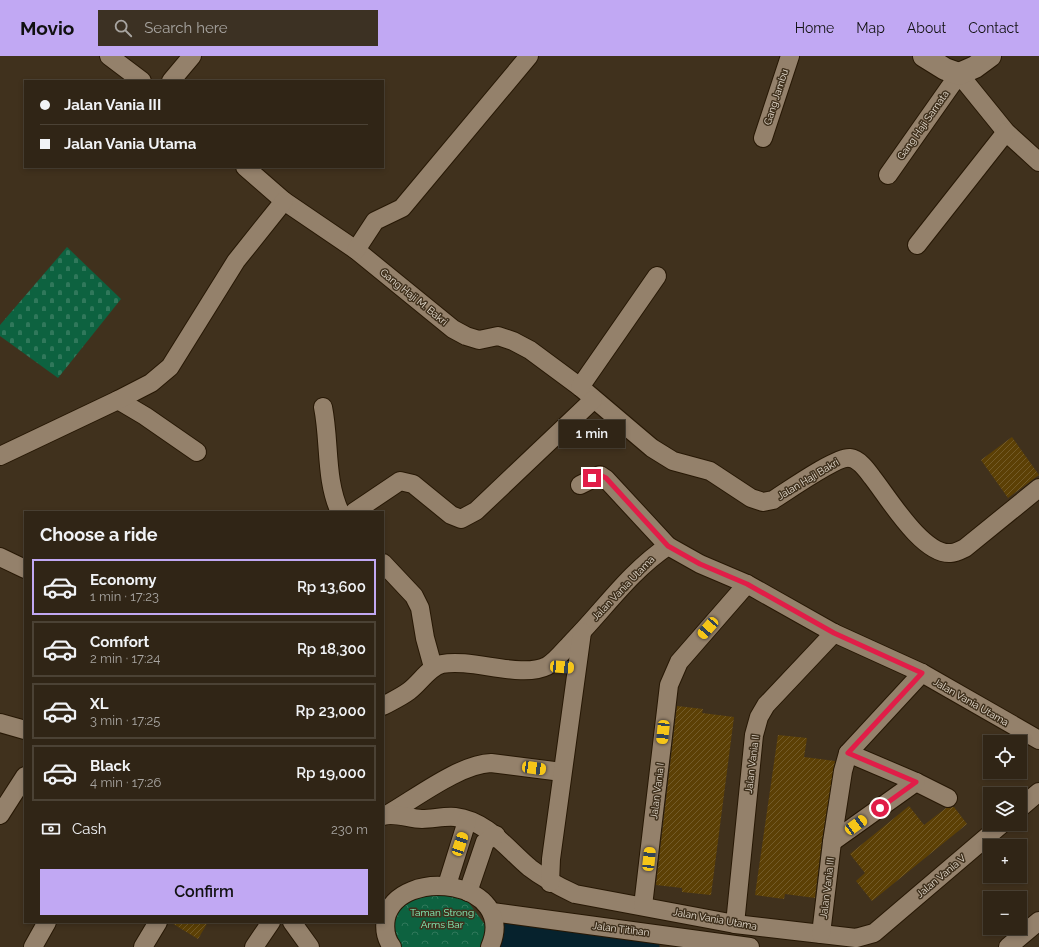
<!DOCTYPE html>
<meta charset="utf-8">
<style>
:root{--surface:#302516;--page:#3c3123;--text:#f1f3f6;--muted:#a8a5a1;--line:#4b4235;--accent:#c1a8f3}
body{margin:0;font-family:Raleway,sans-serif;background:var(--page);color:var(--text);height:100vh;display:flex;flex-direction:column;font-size:15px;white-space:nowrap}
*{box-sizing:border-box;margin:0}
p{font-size:13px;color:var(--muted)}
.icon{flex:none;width:22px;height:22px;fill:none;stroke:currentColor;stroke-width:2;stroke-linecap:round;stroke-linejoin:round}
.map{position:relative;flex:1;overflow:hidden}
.details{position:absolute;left:24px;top:455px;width:360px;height:412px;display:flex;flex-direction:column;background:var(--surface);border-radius:0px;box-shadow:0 2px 6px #0003,0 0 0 1px var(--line)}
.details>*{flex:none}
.hud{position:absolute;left:24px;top:24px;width:360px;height:88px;border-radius:0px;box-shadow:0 2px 6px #0003,0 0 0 1px var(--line);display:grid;align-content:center;height:88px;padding:0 16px;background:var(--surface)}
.fabs{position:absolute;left:983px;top:679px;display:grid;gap:8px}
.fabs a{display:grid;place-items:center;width:44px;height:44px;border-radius:0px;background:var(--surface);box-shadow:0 2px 6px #0003,0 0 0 1px var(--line);font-size:20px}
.end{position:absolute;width:18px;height:18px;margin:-9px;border:5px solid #e11d48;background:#fff;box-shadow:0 0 0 2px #fff}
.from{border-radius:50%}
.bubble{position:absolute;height:28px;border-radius:0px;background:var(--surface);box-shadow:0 2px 6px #0003,0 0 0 1px var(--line);font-size:13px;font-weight:600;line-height:28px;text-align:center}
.car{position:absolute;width:12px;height:24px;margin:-12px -6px;border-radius:5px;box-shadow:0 0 3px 1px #0007;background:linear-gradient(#f5c518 24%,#345 0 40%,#f5c518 0 76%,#345 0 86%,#f5c518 0)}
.hud b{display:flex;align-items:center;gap:14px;height:38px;font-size:15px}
.hud b+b{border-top:1px solid var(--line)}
.hud i{width:10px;height:10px;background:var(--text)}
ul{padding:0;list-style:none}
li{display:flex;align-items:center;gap:12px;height:56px;margin:0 8px 6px;padding:0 8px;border:2px solid var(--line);border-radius:0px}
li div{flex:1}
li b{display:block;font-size:15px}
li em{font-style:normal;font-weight:600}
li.selected{border-color:var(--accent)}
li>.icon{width:36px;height:36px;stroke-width:1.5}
h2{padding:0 16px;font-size:18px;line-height:48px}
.pay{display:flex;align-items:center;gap:10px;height:44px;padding:0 16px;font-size:15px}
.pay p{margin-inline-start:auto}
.button{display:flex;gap:8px;margin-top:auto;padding:8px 16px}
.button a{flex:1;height:46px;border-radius:0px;background:var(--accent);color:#111;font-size:16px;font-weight:600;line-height:46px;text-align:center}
header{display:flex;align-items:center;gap:24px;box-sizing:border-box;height:56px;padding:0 20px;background:var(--accent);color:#111}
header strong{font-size:19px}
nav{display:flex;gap:22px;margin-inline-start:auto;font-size:14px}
.search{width:280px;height:36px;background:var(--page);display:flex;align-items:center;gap:10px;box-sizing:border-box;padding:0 14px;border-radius:0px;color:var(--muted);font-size:15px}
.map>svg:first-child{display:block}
.forest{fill:url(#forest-crowns)}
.cemetery{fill:url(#cemetery-stones)}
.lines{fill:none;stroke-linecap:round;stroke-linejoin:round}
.river{stroke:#06222d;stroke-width:33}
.building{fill:url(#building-hatch)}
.minor-casing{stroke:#271805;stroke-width:20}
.tertiary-casing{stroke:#271805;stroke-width:24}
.minor{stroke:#94816b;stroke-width:18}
.tertiary{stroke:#94816b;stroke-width:22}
.route{stroke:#e11d48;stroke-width:5}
.labels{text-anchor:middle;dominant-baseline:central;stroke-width:3;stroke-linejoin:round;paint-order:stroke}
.street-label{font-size:10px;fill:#e8dfd2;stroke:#40311d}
.park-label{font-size:10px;fill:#85f3bc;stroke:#40311d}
</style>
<header>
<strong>Movio</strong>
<div class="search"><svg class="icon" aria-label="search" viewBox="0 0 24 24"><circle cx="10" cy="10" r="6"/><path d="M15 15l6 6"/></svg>Search here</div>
<nav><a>Home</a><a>Map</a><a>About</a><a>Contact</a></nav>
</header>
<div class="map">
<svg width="1039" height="891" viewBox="0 0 1039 891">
<defs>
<pattern id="forest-crowns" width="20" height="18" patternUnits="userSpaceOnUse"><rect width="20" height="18" fill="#0d6240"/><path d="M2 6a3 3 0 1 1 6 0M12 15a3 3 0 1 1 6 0" fill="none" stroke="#30785b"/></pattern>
<pattern id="cemetery-stones" width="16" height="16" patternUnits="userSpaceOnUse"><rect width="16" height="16" fill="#0d6240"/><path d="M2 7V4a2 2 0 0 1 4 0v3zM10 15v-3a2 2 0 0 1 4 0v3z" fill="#30785b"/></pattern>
<pattern id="building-hatch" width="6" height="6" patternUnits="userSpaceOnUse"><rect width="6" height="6" fill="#5c4005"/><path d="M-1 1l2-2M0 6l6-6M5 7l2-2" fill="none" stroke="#735b29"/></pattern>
</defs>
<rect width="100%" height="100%" fill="#40311d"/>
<!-- forest -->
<polygon class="forest" points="458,832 494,881 488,891 397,891 385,869 400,842"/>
<!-- cemetery -->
<polygon class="cemetery" points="67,191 121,243 58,322 0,280 0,269"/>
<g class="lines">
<!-- river -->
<polyline class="river" points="505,891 519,874 643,891"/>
</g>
<!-- building -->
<g class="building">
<polygon points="1012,381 1039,419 1008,442 981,404"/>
<polygon points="677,650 703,653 702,657 734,661 711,839 682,836 682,832 656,829"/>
<polygon points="778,679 807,682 804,701 835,705 822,784 815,842 785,838 784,843 755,839"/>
<polygon points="909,750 924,769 946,752 954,751 967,768 872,845 856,825 865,817 850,798"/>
<polygon points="170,866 208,866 198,883"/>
</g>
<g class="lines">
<!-- minor casing -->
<g class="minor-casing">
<g id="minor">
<polyline points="109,0 142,25"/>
<polyline points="171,25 192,0"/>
<polyline points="763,82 790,0"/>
<path d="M 245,111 L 284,145 L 356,194 L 453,273 L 466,280 L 479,284 L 498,280 L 513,285 L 530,294 L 580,331 L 652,392 L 673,405 L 710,415 L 751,442 L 763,446 L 773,444 C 786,436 837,400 850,402 C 859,403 867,414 872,421 C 888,441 923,500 951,497 C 955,497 961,494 965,492 L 1039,432"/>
<polyline points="888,119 959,18 1006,76 1039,106"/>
<polyline points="917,189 1006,76"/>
<polyline points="356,194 375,165 402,152 529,0"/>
<polyline points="580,331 657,220"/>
<polyline points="118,344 145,360 197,396"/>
<path d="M 323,351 C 330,386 325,424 340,456"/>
<polyline points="0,400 118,344 151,327 170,311 236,205 284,145"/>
<polyline points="580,429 600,419 606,423 668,490"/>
<polyline points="354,456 400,425 413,428 451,459 461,463 476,455 593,344"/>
<polyline points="0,501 25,513"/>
<polyline points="383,507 414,540 420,552 425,582 433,611"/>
<path d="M 383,650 C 392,645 401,641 409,635 C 420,627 429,611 442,608 C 472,602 521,623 547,610 C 556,605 564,594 571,587 C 603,555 629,516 668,490 L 700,508 L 747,528 L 834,577 L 922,617 L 1039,684"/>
<polyline points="0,667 25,674"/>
<polyline points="848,697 916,726 948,742"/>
<polyline points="1020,752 1039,736"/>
<path d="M 388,758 C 416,742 460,708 491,707 L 562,716"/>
<polyline points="0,759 25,720"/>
<path d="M 383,760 C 394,756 410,763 422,763 C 433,763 444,760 455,761 C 488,765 507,793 530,812 C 544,823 558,830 575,838 L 735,868 L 856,882 L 874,877 L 1002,768"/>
<polyline points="832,786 916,726"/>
<polyline points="550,827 551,803 582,576"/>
<polyline points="447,829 467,765"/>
<polyline points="468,836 485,786 496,779"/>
<polyline points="643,850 669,629 679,606 747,528"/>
<polyline points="492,856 750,891"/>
<polyline points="292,866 310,891"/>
<polyline points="735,868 754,679 759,661 766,649 834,577"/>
<polyline points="821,878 832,786 843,715 848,697 922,617"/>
<polyline points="33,891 47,866"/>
<polyline points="143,891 158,866"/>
<polyline points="254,891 271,866"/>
<path d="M 392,891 C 386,883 384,873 386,862 C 399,809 519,824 490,891"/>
<polyline points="1008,891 1039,865"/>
</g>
</g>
<!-- tertiary casing -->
<g class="tertiary-casing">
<polyline id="tertiary" points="924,0 945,13 959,18 975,11 990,0"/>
</g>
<!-- minor -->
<use href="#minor" class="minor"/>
<!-- tertiary -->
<use href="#tertiary" class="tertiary"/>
</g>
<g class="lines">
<!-- route -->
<polyline class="route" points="592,422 600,419 606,422 668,490 700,508 747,528 834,577 922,617 848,697 916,726 880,752"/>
</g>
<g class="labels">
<!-- street labels -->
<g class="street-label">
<text transform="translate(776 41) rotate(-72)">Gang Jambu</text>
<text transform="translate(923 69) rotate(-55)">Gang Haji Sarnata</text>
<text transform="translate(414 241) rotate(39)">Gang Haji M. Bakri</text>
<text transform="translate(808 423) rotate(-31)">Jalan Haji Bakri</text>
<text transform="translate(623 532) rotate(-46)">Jalan Vania Utama</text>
<text transform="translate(971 646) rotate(30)">Jalan Vania Utama</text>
<text transform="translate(752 708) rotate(-83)">Jalan Vania II</text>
<text transform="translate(657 735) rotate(-83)">Jalan Vania I</text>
<text transform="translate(941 820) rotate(-40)">Jalan Vania V</text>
<text transform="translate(827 832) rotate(-83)">Jalan Vania III</text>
<text transform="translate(715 863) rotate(10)">Jalan Vania Utama</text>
<text transform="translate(621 873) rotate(7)">Jalan Titihan</text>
</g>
<!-- park labels -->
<g class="park-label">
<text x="442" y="856">Taman Strong<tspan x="442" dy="12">Arms Bar</tspan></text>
</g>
</g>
</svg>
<div class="fabs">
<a><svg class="icon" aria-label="locate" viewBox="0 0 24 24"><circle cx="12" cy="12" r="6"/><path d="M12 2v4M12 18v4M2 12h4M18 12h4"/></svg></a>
<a><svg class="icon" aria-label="layers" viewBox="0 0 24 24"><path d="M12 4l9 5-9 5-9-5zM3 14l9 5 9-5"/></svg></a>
<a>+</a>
<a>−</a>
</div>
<i class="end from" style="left:880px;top:752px"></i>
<i class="end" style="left:592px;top:422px"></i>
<div class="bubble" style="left:559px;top:364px;width:66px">1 min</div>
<i class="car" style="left:708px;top:572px;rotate:221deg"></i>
<i class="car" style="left:562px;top:611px;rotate:94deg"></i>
<i class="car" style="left:663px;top:676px;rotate:186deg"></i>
<i class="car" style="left:534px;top:712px;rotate:98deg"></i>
<i class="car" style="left:856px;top:769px;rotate:54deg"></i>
<i class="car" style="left:460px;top:788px;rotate:18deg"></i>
<i class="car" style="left:649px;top:803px;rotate:6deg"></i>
<div class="hud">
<b><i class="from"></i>Jalan Vania III</b>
<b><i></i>Jalan Vania Utama</b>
</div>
<section class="details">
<h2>Choose a ride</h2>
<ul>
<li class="selected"><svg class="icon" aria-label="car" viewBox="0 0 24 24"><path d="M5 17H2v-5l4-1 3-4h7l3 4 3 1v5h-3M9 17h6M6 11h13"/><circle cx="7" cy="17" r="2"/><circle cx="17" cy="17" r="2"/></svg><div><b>Economy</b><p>1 min · 17:23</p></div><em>Rp 13,600</em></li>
<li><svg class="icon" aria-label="car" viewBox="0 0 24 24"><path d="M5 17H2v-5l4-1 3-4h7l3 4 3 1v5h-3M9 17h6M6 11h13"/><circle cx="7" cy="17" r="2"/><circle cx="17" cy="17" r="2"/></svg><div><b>Comfort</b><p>2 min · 17:24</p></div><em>Rp 18,300</em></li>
<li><svg class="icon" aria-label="car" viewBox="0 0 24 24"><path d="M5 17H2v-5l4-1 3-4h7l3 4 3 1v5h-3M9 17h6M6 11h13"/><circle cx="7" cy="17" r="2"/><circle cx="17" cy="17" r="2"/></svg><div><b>XL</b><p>3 min · 17:25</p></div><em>Rp 23,000</em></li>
<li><svg class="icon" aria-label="car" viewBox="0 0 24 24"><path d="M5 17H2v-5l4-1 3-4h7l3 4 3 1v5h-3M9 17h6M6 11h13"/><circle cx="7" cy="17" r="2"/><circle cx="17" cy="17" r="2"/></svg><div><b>Black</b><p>4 min · 17:26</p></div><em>Rp 19,000</em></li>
</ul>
<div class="pay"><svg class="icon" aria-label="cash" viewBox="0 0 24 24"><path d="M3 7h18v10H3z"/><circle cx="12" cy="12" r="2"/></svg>Cash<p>230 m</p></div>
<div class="button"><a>Confirm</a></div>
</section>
</div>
